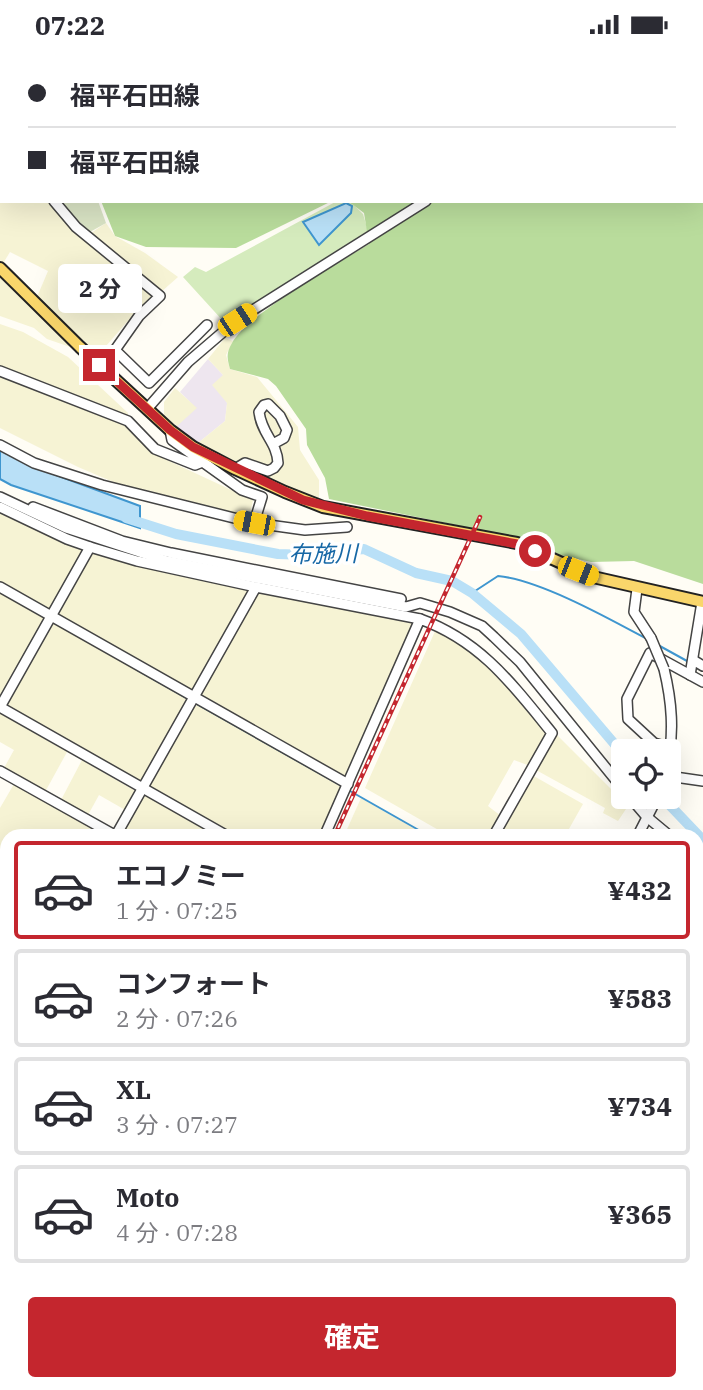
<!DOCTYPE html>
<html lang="ja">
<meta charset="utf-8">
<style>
:root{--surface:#fff;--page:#f2f2f3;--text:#2b2b33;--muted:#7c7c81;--line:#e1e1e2;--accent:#c4262e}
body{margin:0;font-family:"IBM Plex Serif","Noto Sans JP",serif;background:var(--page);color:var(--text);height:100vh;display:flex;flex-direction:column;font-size:26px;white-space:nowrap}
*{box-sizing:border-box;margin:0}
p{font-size:23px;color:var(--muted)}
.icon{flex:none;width:38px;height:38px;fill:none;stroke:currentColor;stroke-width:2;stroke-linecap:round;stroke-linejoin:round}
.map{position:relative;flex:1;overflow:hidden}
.side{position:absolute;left:0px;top:780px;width:704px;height:562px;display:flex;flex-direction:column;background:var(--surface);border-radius:21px 21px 0 0;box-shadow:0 7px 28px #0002}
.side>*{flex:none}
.banner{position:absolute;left:0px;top:0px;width:704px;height:154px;box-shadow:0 7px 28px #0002;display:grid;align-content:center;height:154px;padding:0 28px;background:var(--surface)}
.buttons{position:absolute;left:611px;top:690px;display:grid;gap:14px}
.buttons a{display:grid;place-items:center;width:70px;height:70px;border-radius:7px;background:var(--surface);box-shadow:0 7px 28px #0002;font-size:35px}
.end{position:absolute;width:32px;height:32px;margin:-16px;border:9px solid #c4262e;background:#fff;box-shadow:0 0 0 4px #fff}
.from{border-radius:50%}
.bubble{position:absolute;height:49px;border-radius:7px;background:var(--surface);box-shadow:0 7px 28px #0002;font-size:23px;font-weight:700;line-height:49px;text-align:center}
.car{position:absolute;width:21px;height:42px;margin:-21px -10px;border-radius:9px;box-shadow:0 0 5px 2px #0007;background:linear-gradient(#f5c518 24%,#345 0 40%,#f5c518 0 76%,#345 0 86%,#f5c518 0)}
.banner b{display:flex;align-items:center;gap:24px;height:66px;font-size:26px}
.banner b+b{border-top:2px solid var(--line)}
.banner i{width:18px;height:18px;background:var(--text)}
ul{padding:12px 0 0;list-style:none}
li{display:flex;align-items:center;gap:21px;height:98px;margin:0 14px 10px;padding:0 14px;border:4px solid var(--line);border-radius:7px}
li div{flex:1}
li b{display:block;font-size:26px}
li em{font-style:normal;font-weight:700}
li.active{border-color:var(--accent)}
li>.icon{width:63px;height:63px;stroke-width:1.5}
.cta{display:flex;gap:14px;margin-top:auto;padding:14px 28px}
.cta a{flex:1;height:80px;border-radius:7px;background:var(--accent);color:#fff;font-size:28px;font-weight:700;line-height:80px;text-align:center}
.status{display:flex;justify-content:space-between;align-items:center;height:49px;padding:0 35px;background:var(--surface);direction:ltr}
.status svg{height:19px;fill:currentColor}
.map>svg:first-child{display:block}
.industrial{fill:#eee6ef}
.farmland{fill:#f6f3d4}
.green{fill:#d5ebbd}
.forest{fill:#b9dc9c}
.cemetery{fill:#d9e3c4}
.water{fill:#b9e0f7;stroke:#3f96cf;stroke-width:2}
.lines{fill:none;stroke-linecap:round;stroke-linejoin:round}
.stream{stroke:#3f96cf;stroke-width:2}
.river{stroke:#b9e0f7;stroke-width:10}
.minor-tunnel{stroke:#dbdad3;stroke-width:9;stroke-dasharray:9 4.5;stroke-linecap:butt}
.minor-casing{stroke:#444;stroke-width:12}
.major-casing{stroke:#222;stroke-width:14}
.minor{stroke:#fff;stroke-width:9}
.major{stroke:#f9d66b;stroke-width:10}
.rail-casing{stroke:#c4262e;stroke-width:4.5}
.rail{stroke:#fff;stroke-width:2;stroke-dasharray:5;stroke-linecap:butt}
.minor-bridge-casing{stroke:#444;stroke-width:12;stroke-linecap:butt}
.minor-bridge{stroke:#fff;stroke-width:9}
.route{stroke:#c4262e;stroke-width:9}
.labels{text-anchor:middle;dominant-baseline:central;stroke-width:7;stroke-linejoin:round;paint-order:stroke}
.water-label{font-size:23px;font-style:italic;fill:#1768a6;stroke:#fff}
</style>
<div class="status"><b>07:22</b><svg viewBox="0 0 49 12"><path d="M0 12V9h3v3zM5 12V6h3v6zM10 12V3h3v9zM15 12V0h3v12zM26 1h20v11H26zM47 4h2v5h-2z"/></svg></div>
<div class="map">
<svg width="703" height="1341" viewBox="0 0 703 1341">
<rect width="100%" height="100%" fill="#fffdf5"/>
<!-- industrial -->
<polygon class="industrial" points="208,310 224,327 227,355 225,372 198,394 175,378 196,359 180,343"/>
<!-- farmland -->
<g class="farmland">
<polygon points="249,0 377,0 375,2"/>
<polygon points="0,62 2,152 49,152 85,188 106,174 115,187 145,204 178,228 126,274 106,297 90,303 37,248 48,222 10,203 2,216 0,214"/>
<polygon points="0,227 76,300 47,290 34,279 0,267"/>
<polygon points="0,275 23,283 68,308 128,364 127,369 0,319"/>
<polygon points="225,289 233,292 226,306 230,320 257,328 298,378 300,401 319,431 319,452 304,447 230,413 198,394 225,372 227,354 212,336 223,326 208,310"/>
<polygon points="0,327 124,376 154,405 253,451 249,469 216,463 154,443 118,435 78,418 0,379"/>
<polygon points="175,339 197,359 177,377 164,368 164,353"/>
<polygon points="0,462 83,500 50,562 0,534"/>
<polygon points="92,501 166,524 249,542 193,643 57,566"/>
<polygon points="0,541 47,568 0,652"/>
<polygon points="257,542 416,575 347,730 198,646"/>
<polygon points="53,572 190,649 141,734 6,657"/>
<polygon points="436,580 465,597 497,623 547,685 530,717 514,711 488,757 501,767 490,787 449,787 365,739"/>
<polygon points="194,653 343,739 321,787 238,788 148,736"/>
<polygon points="0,664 67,703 45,743 4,719 14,701 0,693"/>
<polygon points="556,685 628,757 618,772 603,764 605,759 536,721"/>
<polygon points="82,711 137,743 127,762 99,746 88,766 61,751"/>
<polygon points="532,726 583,755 565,787 499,788"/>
<polygon points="14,735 106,787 7,788 7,842 0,838 0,759"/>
<polygon points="142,744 218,787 123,788 119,785"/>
<polygon points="361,749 427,787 344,787"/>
<polygon points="696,829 703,834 703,934 697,930"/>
<polygon points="696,943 703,946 703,1044 697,1055 703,1059 703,1076 697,1087"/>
<polygon points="696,1123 703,1127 703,1186 697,1186"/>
<polygon points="0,1149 7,1181 7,1264 0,1257"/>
<polygon points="696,1262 703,1265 703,1297 697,1287"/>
<polygon points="0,1266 7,1272 7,1335 251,1335 250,1341 0,1341"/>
<polygon points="505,1335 564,1335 572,1341 513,1341"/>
<polygon points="577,1335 659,1335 662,1341 585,1341"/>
</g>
<!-- green -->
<polygon class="green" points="337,152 351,153 363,165 368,182 224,273 183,228 195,218 206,223"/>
<!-- forest -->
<g class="forest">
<path d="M 513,0 L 703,0 L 703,535 L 634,512 L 591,513 L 560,506 L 534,492 L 329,450 L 325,429 L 307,396 L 306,380 L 276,337 L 268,330 L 230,320 C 227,309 226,304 232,294 C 246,266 339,214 369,195 L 364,164 L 348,152 L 702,152 L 702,2 L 512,2 Z"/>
<polygon points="101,152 332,152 236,199 146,198 115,187"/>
<polygon points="0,1035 7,1038 7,1161 0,1143"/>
<polygon points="257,1335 302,1335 301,1341 256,1341"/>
</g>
<!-- cemetery -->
<polygon class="cemetery" points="58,152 98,152 106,174 90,183"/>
<!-- water -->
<g class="water">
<polygon points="346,154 352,157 351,164 319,196 303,173"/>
<polygon points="0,398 48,423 140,457 140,479 11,436 0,430"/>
</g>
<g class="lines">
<!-- stream -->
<g class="stream">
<path d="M 472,544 L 498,527 C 540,531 608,569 647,590"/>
<polyline points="658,596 687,612"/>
<polyline points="137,621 190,651"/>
<polyline points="195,654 342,737"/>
<polyline points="350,742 431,788"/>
</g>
<!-- river -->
<g class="river">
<polyline points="126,469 176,485 278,505 308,506 364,500 416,524 452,532 472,544 521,585 623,705"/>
<polyline points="661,747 703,791"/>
<polyline points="0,913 7,919"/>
<polyline points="411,1335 416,1341"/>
</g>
<!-- minor-tunnel -->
<polyline class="minor-tunnel" points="702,40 703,40"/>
<!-- minor casing -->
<g class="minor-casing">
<g id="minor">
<polyline points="81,0 82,2"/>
<polyline points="242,0 245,2"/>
<polyline points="170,2 172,0"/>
<polyline points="382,2 384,0"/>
<polyline points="0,115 2,116"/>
<polyline points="54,152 76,178 160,247 139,267 115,301 149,334 207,276"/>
<polyline points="0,322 128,372 155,400 195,416 200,414 200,411 172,391 170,381"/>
<polyline points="147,360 188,313 237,271 426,152"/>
<polyline points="0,396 34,414 102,436 254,474 262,448 242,441 200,411"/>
<path d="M 235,420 L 245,414 L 268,422 L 274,419 L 278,414 C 277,393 262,386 259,363 L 264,356 L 268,355 L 280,367 L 287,381 L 284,389 L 273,395"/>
<polyline points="0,448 66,479 167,512 406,558 420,554 450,563 482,577 494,588 520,613 623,740"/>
<polyline points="0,458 67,490 90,498 0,658"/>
<polyline points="33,458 122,492 171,504 401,550"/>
<polyline points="254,474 305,481 347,478"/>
<polyline points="90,498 137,512 256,538"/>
<polyline points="0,538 348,735"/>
<polyline points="637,540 634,563 651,589"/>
<polyline points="693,611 703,617"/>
<path d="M 664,620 C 672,653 674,682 668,716"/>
<polyline points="690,626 702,553"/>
<polyline points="0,658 229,788"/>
<polyline points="671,699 654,694 628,670 627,650 650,604 703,633"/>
<polyline points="0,722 118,788"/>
<polyline points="668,727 703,732"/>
<polyline points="629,747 647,768 671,788"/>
<polyline points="115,788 256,538 420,570"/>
<path d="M 324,788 L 420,570 C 481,592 513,636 552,684 L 493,788"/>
<polyline points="637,788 658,747"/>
<polyline points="696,809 703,814"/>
<polyline points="0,842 7,846"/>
<polyline points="0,902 7,908"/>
<polyline points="696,934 703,938"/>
<polyline points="0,964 7,958"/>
<polyline points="696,1093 703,1081"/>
<polyline points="696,1117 703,1121"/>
<polyline points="696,1191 703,1190"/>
<polyline points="696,1258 703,1260"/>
<polyline points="0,1262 7,1268"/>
<polyline points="210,1335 217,1341"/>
<polyline points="570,1335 578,1341"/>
<polyline points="666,1335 669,1341"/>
<polyline points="109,1341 114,1335"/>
</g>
</g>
<!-- major casing -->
<g class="major-casing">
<g id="major">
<polyline points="0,219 80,298 170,381 193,398 235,420 285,443 323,458 517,494 593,528 703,553"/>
<polyline points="0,945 7,948"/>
<polyline points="696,1243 703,1239"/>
<polyline points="696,1297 703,1308"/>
<polyline points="498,1335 505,1341"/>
<polyline points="332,1341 334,1335"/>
</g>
</g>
<!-- minor -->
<use href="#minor" class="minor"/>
<!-- major -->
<use href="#major" class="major"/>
<!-- rail casing -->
<g class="rail-casing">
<polyline id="rail" points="334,788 480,468"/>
</g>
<!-- rail -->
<use href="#rail" class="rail"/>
<!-- minor-bridge casing -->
<g class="minor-bridge-casing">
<polyline id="minor-bridge" points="651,589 664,620"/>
</g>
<!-- minor-bridge -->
<use href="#minor-bridge" class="minor-bridge"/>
</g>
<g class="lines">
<!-- route -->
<polyline class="route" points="99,316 170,381 193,398 303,451 367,467 517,495 535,502"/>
</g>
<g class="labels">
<!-- water labels -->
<g class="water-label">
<text transform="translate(323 504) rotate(-1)">布施川</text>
</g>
</g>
</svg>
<div class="buttons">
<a><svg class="icon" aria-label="locate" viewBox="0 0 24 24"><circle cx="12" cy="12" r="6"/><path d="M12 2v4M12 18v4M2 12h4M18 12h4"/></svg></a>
</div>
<i class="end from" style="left:535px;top:502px"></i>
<i class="end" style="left:99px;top:316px"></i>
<div class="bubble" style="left:58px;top:215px;width:84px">2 分</div>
<i class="car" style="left:237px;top:271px;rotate:57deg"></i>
<i class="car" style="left:254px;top:474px;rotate:281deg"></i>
<i class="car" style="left:578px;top:522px;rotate:112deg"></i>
<div class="banner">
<b><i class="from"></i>福平石田線</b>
<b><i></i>福平石田線</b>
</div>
<section class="side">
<ul>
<li class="active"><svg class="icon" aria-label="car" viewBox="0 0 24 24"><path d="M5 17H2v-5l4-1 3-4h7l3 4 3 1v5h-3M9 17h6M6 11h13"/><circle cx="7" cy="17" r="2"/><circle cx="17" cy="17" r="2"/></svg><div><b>エコノミー</b><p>1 分 · 07:25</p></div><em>¥432</em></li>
<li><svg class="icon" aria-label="car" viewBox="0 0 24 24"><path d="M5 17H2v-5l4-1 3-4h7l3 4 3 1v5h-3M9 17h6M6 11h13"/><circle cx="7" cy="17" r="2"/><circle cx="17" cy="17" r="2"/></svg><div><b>コンフォート</b><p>2 分 · 07:26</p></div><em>¥583</em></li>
<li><svg class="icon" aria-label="car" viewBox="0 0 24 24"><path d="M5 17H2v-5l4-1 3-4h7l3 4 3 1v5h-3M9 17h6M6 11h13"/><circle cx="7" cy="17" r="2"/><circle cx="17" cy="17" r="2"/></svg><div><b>XL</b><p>3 分 · 07:27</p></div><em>¥734</em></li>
<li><svg class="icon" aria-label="car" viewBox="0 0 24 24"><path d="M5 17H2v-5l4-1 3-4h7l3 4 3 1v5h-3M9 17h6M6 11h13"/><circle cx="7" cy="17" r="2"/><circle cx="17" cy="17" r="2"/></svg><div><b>Moto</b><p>4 分 · 07:28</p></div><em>¥365</em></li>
</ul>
<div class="cta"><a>確定</a></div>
</section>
</div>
